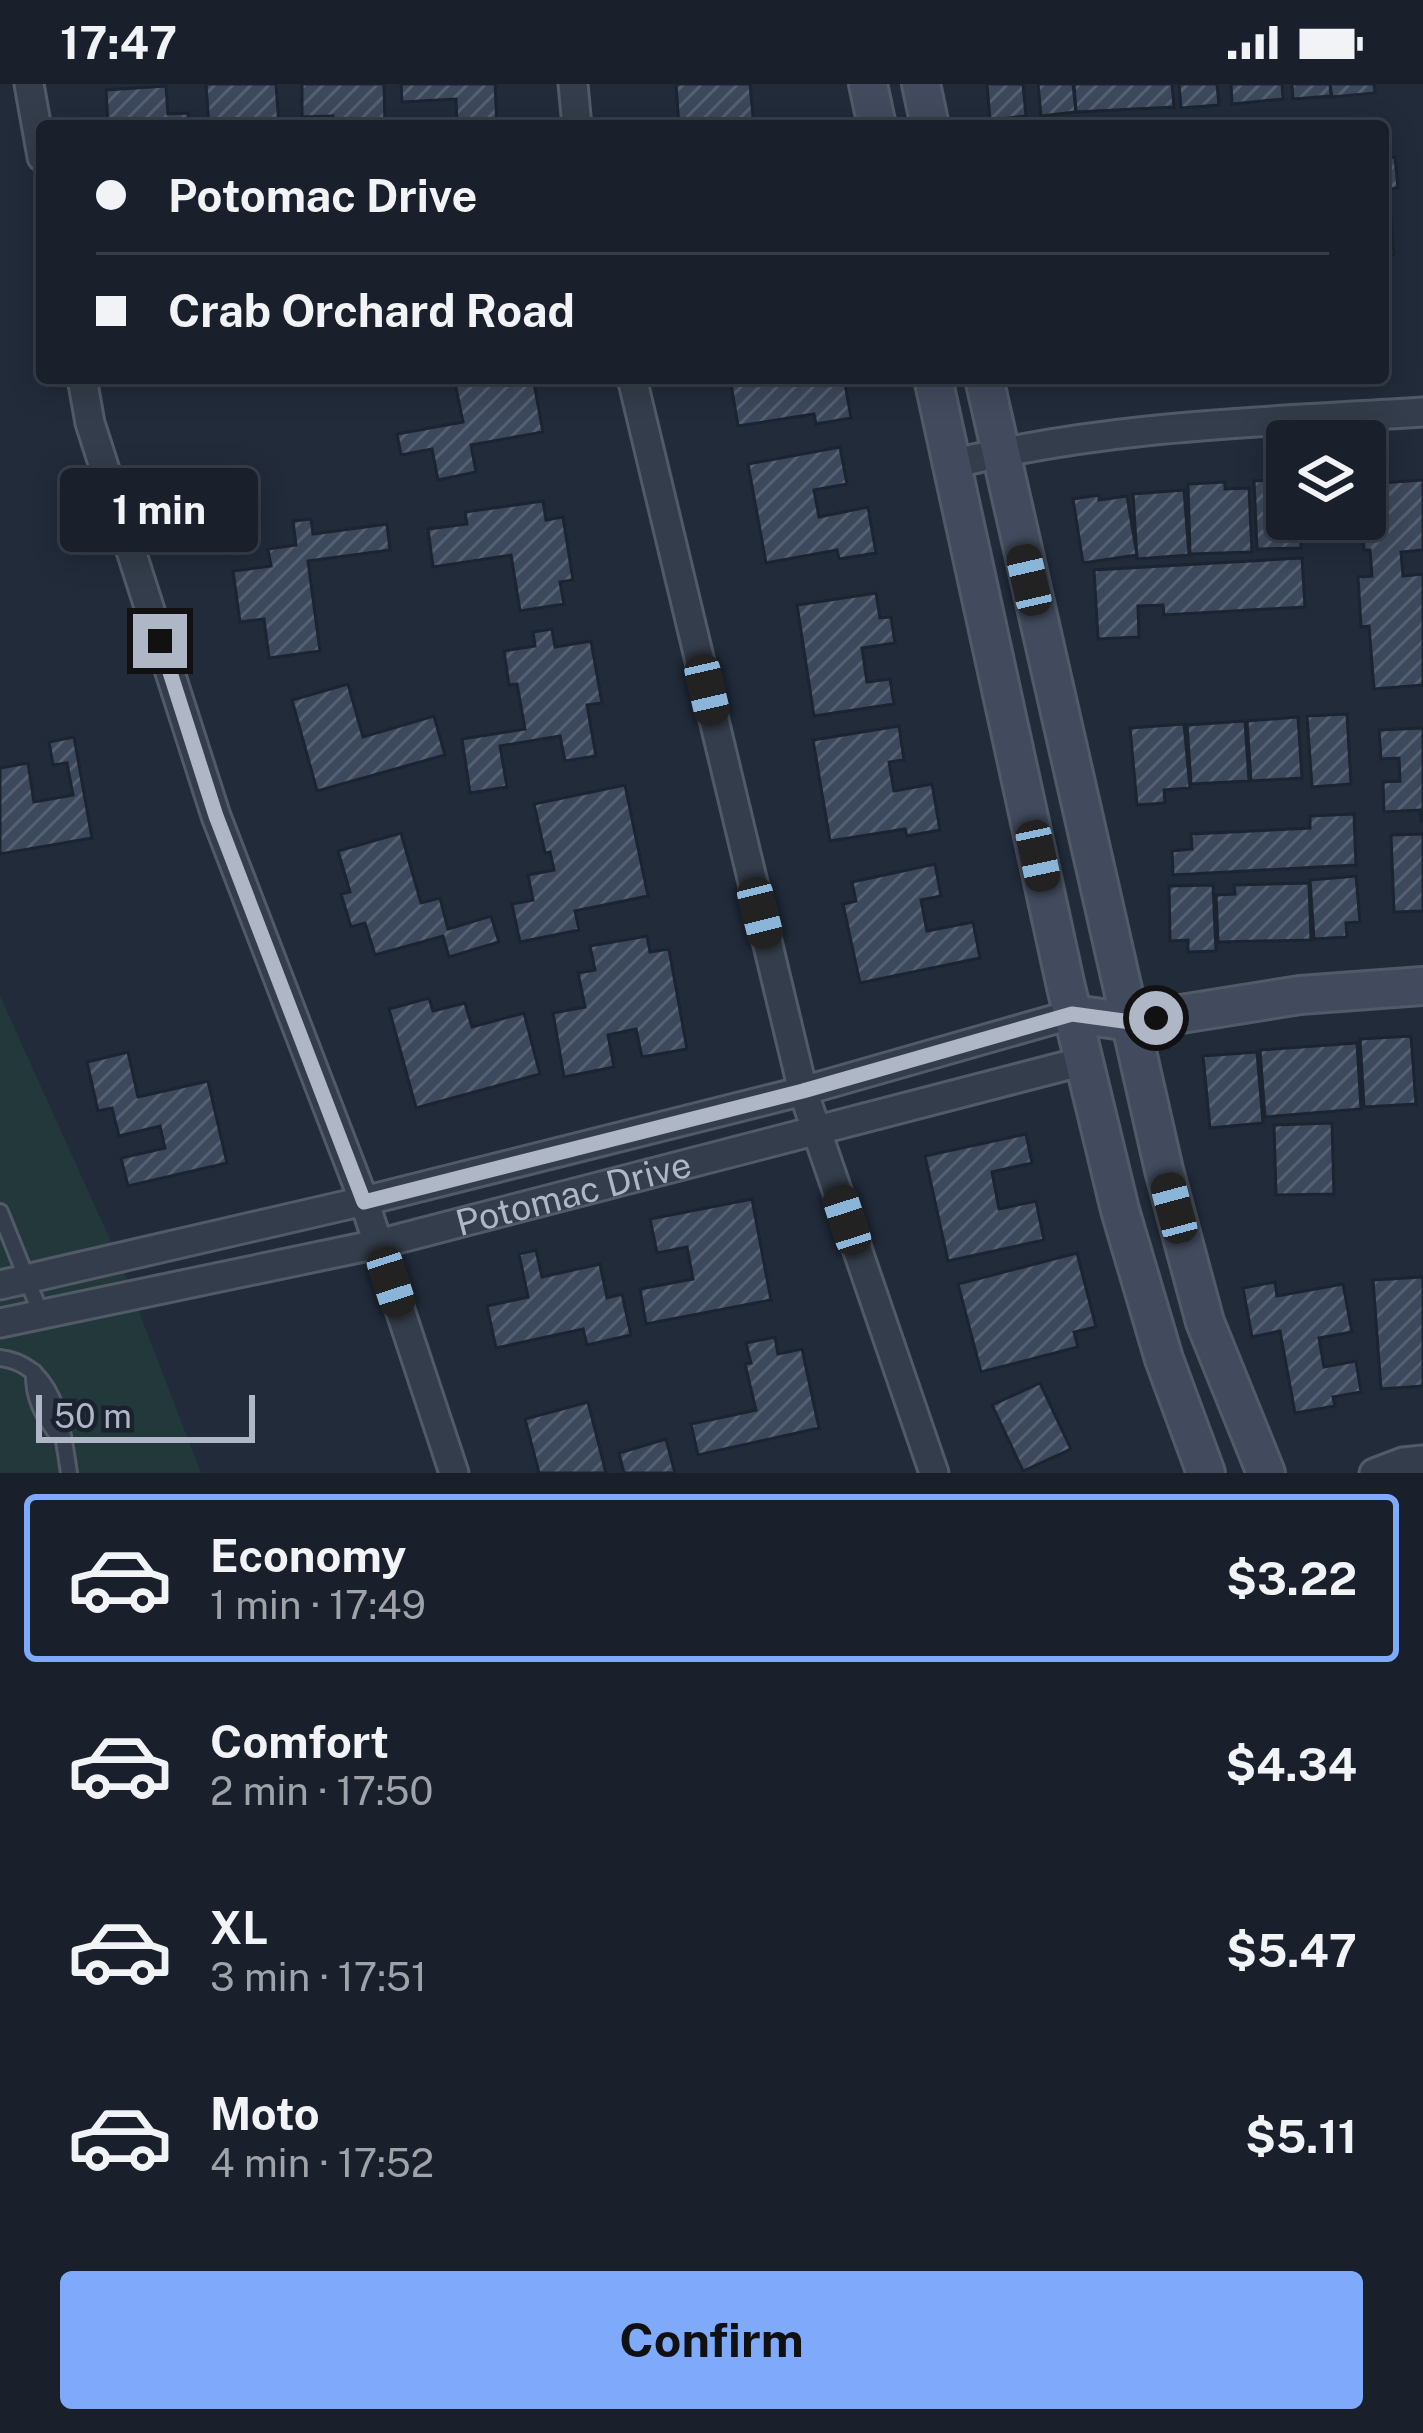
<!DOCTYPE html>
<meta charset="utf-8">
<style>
:root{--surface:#19202c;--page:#222834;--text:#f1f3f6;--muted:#9fa3a9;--line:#373e48;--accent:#7faafc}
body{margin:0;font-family:"Public Sans",sans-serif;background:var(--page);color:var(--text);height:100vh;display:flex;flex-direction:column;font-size:45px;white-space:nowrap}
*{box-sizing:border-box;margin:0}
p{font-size:39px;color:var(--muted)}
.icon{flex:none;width:66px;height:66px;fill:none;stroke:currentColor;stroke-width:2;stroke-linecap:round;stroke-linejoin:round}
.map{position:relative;height:1389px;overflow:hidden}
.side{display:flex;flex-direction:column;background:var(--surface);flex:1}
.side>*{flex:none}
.top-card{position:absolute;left:36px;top:36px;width:1353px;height:264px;border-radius:12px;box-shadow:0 6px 30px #0003,0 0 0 3px var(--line);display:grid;align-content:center;height:264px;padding:0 60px;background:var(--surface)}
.tools{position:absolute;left:1266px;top:336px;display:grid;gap:24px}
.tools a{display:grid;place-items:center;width:120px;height:120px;border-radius:12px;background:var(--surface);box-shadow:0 6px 30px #0003,0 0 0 3px var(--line);font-size:60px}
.scale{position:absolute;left:36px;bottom:30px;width:219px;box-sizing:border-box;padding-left:12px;border:6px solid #afb7c7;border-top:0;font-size:33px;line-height:42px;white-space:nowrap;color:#afb7c7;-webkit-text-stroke:9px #1a222f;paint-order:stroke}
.end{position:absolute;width:54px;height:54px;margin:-27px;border:15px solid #afb7c7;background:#111;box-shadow:0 0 0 6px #111}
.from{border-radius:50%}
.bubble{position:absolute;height:84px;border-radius:12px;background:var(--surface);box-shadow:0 6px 30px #0003,0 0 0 3px var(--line);font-size:39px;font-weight:700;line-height:84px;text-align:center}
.car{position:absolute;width:36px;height:72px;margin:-36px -18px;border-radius:15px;box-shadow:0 0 9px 3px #0007;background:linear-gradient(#222 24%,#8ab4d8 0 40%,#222 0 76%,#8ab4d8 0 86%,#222 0)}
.top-card b{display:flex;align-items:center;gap:42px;height:114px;font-size:45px}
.top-card b+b{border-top:3px solid var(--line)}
.top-card i{width:30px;height:30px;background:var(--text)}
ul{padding:21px 0 0;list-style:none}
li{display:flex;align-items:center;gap:36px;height:168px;margin:0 24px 18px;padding:0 36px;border:6px solid transparent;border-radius:12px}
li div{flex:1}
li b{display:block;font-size:45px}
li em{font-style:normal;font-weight:700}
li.selected{border-color:var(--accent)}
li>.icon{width:108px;height:108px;stroke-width:1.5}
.cta{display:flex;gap:24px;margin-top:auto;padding:24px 60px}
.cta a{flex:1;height:138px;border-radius:12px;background:var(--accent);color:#111;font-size:48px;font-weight:700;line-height:138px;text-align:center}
.status{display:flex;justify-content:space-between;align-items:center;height:84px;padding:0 60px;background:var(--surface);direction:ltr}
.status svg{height:33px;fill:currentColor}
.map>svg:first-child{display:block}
.grass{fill:#23383b}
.building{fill:url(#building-hatch);stroke:#1c2431;stroke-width:3}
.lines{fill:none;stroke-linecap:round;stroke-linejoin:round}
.lane-casing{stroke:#525a68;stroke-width:20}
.street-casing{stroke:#525a68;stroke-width:33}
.secondary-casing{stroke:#525a68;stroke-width:42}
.lane{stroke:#343d4b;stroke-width:14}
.street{stroke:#343d4b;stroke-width:27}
.secondary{stroke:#424b5e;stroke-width:36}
.route{stroke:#afb7c7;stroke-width:15}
.labels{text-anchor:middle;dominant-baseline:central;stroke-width:10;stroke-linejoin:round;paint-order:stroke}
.street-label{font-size:36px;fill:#afb7c7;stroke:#1a222f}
</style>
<div class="status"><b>17:47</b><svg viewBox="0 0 49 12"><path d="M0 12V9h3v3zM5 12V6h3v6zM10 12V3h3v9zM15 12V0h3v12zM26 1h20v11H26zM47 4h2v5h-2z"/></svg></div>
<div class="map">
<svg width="1423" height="1389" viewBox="0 0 1423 1389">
<defs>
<pattern id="building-hatch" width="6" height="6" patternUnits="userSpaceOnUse" patternTransform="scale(3)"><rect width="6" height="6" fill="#3c485b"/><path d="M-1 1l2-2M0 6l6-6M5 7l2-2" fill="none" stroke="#566071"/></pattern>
</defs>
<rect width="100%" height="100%" fill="#212b3a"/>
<!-- grass -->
<polygon class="grass" points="0,912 118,1173 201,1389 0,1389"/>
<!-- building -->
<g class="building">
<polygon points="206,0 276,0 279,42 209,42"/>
<polygon points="302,0 384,0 385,42 333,42 333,32 302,33"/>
<polygon points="401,0 495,0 497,42 457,42 456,15 402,18"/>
<polygon points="676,0 750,0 754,42 679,42"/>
<polygon points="987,0 1023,0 1026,32 990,36"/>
<polygon points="1038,0 1073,0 1076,28 1041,32"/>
<polygon points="1074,0 1172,0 1174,23 1076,28"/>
<polygon points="1179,0 1217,0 1219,21 1181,24"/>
<polygon points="1231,0 1282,0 1283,15 1232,20"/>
<polygon points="1292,0 1330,0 1331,12 1293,15"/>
<polygon points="1330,0 1374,0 1375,9 1332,13"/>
<polygon points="166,2 168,30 188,29 189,42 108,42 106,6"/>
<polygon points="1395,73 1398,104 1383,106 1383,74"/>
<polygon points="1390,124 1394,171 1383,172 1383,125"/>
<polygon points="1383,181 1387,181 1390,254 1383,254"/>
<polygon points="454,294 533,294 543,348 471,361 476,388 438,396 432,365 401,371 397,350 463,338"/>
<polygon points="730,294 844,294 851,334 816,340 814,330 738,342"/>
<polygon points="840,363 847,400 814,406 819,433 868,423 876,469 839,475 837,466 766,479 748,380"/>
<polygon points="1287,395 1287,435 1300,435 1301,464 1257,465 1254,397"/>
<polygon points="1423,396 1423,466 1401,468 1403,492 1423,490 1423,601 1374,605 1369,542 1361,543 1358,493 1372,492 1370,466 1364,466 1362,435 1365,435 1365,400"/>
<polygon points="1225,398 1225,405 1249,404 1252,468 1190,470 1188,400"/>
<polygon points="1184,406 1189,471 1137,475 1133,410"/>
<polygon points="1099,411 1099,416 1127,412 1137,471 1083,479 1073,415"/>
<polygon points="543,417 546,436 563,433 573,496 560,498 564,520 520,527 511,471 433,483 428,445 467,440 465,428"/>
<polygon points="311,435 313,450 387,440 390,466 308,477 320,567 269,574 264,535 240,538 233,487 271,482 268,465 296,461 293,437"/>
<polygon points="1302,474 1305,523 1164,531 1163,521 1138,522 1139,553 1098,555 1094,486"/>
<polygon points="876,509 880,534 891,533 895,559 862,564 867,598 890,595 894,620 814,632 797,521"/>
<polygon points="552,545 555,563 591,557 602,619 587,621 596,672 565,677 560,652 500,662 507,703 470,709 462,655 525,645 517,600 509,601 504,567 535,562 533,548"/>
<polygon points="348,600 363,653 434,632 445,671 317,707 292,616"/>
<polygon points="1347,630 1351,700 1312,703 1307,632"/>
<polygon points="1298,633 1302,694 1251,697 1247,637"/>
<polygon points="1245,637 1249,697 1191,700 1187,641"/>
<polygon points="1184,640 1190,704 1164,706 1165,719 1137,721 1130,644"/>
<polygon points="899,642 904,676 889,678 894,707 932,700 940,746 907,752 905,745 830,757 813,656"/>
<polygon points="1423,644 1423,736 1421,737 1420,726 1384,728 1383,698 1400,697 1399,674 1381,675 1379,646"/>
<polygon points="74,653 92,754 0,770 0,684 28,679 34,718 73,711 67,679 53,681 49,658"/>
<polygon points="625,701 648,812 575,827 579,846 520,858 512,820 533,816 528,791 554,786 550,768 545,769 534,720"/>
<polygon points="1354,730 1356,781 1173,791 1172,767 1192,765 1191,750 1310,744 1310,732"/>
<polygon points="401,749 421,819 440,814 448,845 491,832 499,858 449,873 443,852 375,871 365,839 351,843 341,810 350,808 338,767"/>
<polygon points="1423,750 1423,827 1394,828 1391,751"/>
<polygon points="935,780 941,812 921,816 927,847 973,838 980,874 860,899 843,820 856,817 852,798"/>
<polygon points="1356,792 1360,838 1346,839 1347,853 1314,855 1310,796"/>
<polygon points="1309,799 1311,856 1218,858 1216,811 1235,810 1234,801"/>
<polygon points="1213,801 1216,867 1188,868 1188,856 1170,857 1169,802"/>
<polygon points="647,852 650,868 669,865 687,965 642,973 636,945 608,951 614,983 564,993 553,929 585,923 578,889 595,886 590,862"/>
<polygon points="429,914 433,927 465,919 472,943 524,929 540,990 416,1024 389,925"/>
<polygon points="1411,952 1416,1020 1364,1023 1360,955"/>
<polygon points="1357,959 1361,1025 1265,1033 1260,966"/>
<polygon points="128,968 138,1013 208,997 227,1079 128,1102 121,1074 165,1064 160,1042 119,1052 112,1024 98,1027 87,978"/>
<polygon points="1257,968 1263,1039 1210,1044 1203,972"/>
<polygon points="1332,1039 1334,1110 1276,1111 1274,1041"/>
<polygon points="1026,1050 1032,1079 992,1088 999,1125 1036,1117 1044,1156 948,1177 925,1072"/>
<polygon points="752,1115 771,1216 646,1240 640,1205 693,1195 687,1163 657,1169 650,1135"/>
<polygon points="536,1166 542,1193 600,1180 607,1214 622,1210 631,1251 587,1261 583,1245 496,1264 487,1222 528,1213 519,1170"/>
<polygon points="1077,1169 1096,1243 1074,1248 1078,1263 981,1288 958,1200"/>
<polygon points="1423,1193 1423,1302 1381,1305 1373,1196"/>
<polygon points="1275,1198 1277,1212 1343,1200 1352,1248 1319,1254 1324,1283 1356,1277 1361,1308 1333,1313 1335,1322 1295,1329 1280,1247 1252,1253 1243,1204"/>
<polygon points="775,1253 778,1270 802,1265 819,1344 698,1371 691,1340 756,1326 745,1280 751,1279 746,1259"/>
<polygon points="1040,1299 1071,1365 1023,1387 992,1321"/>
<polygon points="588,1318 606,1389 539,1389 525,1335"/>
<polygon points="666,1355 675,1389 624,1389 619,1369"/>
</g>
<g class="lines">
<!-- lane casing -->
<g class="lane-casing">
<g id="lane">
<polyline points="0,1128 41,1230"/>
<path d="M 0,1274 C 56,1281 62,1343 69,1389"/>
<path d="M 34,1288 C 33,1313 42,1329 56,1349"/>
</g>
</g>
<!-- street casing -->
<g class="street-casing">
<g id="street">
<polyline points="29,0 42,73"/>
<polyline points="573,0 577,42"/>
<polyline points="82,294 90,339 216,732 364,1117 454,1389"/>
<polyline points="632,294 803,1007 934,1389"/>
<path d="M 953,380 C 1106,341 1266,338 1423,328"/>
<polyline points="0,1201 364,1117 803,1007 1073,930"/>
<path id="s1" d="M 0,1239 L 378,1160 L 1084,977"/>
<polyline points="1374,1389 1403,1378 1423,1376"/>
</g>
</g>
<!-- secondary casing -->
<g class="secondary-casing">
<g id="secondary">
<polyline points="868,0 877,42"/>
<polyline points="921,0 930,42"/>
<polyline points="933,294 1066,903 1120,1126 1164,1275 1206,1389"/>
<polyline points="984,294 1164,1086 1205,1238 1266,1389"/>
<polyline points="1073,930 1131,938 1300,911 1423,902"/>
</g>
</g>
<!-- lane -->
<use href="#lane" class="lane"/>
<!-- street -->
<use href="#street" class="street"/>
<!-- secondary -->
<use href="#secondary" class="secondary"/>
</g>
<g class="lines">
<!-- route -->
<polyline class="route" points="160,557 216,732 364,1118 803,1007 1072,930 1131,938 1156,934"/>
</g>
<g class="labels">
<!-- street labels -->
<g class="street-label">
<text stroke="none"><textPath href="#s1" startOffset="588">Potomac Drive</textPath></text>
</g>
</g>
</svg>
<div class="tools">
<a><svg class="icon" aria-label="layers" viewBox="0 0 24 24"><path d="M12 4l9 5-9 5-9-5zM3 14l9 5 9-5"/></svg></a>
</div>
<div class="scale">50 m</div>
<i class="end from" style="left:1156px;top:934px"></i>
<i class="end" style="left:160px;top:557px"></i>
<div class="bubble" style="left:60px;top:384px;width:198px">1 min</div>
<i class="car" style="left:1029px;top:496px;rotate:347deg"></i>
<i class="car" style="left:707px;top:606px;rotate:167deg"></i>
<i class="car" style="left:1038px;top:772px;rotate:168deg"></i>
<i class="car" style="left:760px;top:829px;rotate:166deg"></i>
<i class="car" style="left:1174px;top:1124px;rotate:345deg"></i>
<i class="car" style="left:847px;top:1136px;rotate:342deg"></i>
<i class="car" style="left:391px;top:1198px;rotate:162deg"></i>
<div class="top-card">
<b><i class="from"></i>Potomac Drive</b>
<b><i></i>Crab Orchard Road</b>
</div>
</div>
<section class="side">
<ul>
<li class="selected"><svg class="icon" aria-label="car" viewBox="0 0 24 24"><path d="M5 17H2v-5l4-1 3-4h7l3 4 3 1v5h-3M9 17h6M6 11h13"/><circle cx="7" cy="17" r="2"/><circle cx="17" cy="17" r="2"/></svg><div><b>Economy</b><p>1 min · 17:49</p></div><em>$3.22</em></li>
<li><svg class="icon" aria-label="car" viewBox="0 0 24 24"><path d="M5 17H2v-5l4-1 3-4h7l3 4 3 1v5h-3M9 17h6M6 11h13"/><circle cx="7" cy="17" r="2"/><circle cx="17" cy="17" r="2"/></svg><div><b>Comfort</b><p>2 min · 17:50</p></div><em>$4.34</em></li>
<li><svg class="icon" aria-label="car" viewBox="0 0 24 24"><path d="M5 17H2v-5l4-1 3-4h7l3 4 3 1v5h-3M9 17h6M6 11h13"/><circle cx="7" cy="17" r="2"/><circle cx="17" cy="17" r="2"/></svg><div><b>XL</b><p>3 min · 17:51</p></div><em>$5.47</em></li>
<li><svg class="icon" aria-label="car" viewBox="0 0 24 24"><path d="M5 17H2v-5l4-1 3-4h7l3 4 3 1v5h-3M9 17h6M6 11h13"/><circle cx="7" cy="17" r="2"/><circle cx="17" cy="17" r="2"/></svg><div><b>Moto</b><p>4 min · 17:52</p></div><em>$5.11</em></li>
</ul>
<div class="cta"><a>Confirm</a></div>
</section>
